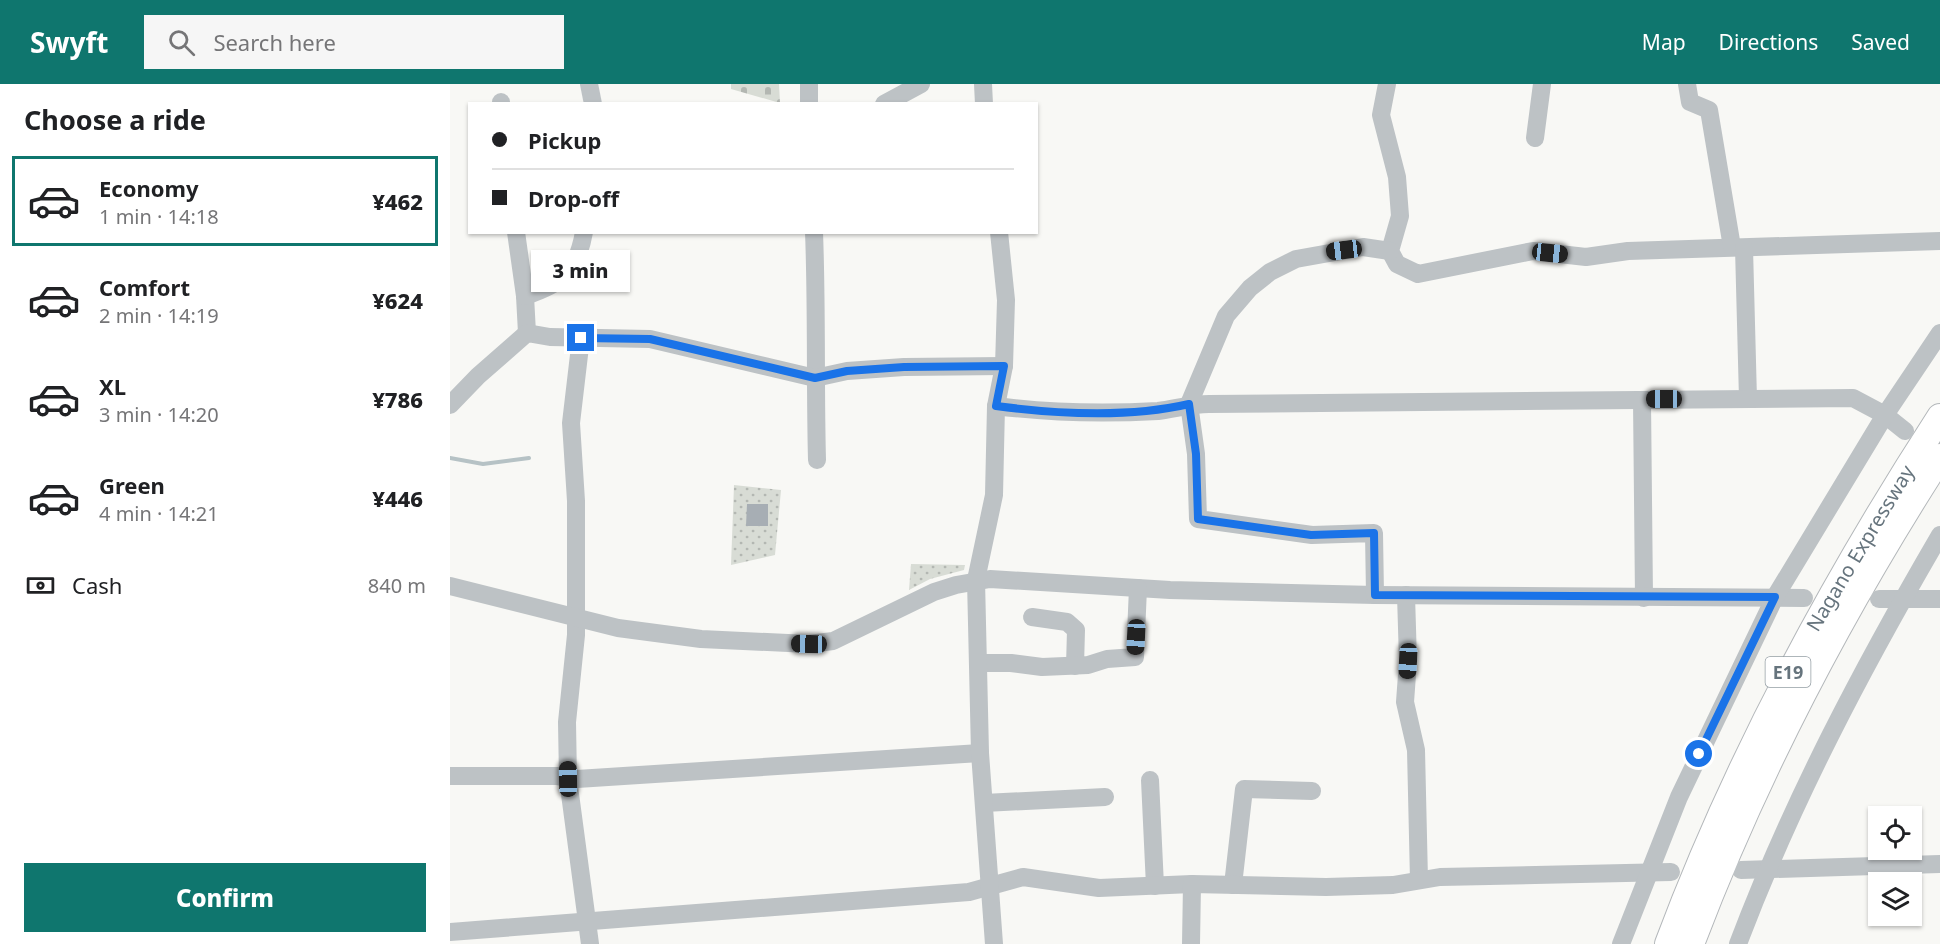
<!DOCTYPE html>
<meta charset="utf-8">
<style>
:root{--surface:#fff;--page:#f6f6f6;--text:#202124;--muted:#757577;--line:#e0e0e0;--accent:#0f766e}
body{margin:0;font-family:"Noto Sans",sans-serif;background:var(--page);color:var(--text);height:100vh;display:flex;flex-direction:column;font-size:22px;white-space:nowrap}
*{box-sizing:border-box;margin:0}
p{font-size:20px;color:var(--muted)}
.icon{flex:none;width:33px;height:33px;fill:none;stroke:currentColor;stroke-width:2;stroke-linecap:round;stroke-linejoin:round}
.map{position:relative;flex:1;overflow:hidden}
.sheet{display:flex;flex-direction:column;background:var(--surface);width:450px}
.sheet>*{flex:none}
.top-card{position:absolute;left:18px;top:18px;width:570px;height:132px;border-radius:0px;box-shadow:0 2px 4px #0004;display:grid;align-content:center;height:132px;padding:0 24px;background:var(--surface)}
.tools{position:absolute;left:1418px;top:722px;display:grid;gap:12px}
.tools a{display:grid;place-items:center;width:54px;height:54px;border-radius:0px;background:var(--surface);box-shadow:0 2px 4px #0004;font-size:30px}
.end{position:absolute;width:27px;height:27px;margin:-14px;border:8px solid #1a73e8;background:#fff;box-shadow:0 0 0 3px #fff}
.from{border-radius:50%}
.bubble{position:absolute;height:42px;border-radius:0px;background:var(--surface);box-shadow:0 2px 4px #0004;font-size:20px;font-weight:800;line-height:42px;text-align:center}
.car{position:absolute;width:18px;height:36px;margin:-18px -9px;border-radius:8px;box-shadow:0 0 4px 2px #0007;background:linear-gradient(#222 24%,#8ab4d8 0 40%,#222 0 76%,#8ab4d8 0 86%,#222 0)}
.top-card b{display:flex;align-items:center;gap:21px;height:57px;font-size:22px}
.top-card b+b{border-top:2px solid var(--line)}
.top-card i{width:15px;height:15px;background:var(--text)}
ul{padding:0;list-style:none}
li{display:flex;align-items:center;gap:18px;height:90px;margin:0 12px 9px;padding:0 12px;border:3px solid transparent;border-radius:0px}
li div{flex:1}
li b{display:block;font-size:22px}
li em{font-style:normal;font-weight:800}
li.current{border-color:var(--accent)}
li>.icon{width:54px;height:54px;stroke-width:1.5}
h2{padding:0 24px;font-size:27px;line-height:72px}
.pay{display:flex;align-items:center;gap:15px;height:66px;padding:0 24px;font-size:22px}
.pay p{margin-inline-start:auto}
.cta{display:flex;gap:12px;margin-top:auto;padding:12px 24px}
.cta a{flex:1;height:69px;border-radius:0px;background:var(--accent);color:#fff;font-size:24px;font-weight:800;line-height:69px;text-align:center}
header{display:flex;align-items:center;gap:36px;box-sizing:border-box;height:84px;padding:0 30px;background:var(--accent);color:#fff}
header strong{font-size:28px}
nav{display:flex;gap:33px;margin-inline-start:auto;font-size:21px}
.search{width:420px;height:54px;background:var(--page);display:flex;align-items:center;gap:15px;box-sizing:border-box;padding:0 21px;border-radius:0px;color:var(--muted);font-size:22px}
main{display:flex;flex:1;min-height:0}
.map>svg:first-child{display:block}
.grass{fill:url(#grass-dots)}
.cemetery{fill:url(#cemetery-stones)}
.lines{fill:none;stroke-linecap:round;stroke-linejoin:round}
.stream{stroke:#b6c2c5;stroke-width:4}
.building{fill:#a7aeb4}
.highway-casing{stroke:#b3b7ba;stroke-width:28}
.minor{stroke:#bdc2c5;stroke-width:18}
.highway{stroke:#fff;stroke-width:26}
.route{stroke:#1a73e8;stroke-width:8}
.labels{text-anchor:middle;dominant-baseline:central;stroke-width:6;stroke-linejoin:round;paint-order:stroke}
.shield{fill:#fff;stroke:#949ea4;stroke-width:1.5}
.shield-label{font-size:18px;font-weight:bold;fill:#66747d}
.street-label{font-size:20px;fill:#66747d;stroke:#fff}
</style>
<header>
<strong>Swyft</strong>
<div class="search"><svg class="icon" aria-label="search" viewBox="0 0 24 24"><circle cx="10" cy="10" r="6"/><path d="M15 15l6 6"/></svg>Search here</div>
<nav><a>Map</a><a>Directions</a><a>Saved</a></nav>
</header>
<main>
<section class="sheet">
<h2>Choose a ride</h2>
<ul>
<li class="current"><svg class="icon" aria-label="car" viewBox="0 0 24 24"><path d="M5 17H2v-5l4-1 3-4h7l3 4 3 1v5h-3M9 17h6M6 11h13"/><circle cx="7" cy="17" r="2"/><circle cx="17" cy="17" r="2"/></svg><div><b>Economy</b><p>1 min · 14:18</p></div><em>¥462</em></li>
<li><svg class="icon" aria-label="car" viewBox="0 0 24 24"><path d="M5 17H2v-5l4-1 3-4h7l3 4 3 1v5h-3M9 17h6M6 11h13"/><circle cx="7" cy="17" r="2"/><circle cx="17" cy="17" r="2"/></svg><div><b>Comfort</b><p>2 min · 14:19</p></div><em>¥624</em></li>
<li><svg class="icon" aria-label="car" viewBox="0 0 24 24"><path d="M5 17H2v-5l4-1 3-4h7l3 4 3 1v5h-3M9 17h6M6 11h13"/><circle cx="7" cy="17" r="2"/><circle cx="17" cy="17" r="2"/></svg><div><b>XL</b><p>3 min · 14:20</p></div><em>¥786</em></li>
<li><svg class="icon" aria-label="car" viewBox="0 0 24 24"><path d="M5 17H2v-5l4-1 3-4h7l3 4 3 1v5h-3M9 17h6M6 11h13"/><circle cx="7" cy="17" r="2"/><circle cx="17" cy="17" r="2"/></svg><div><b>Green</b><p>4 min · 14:21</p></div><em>¥446</em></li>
</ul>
<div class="pay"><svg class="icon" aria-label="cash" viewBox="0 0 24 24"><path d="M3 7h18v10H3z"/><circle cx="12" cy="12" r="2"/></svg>Cash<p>840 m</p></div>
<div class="cta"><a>Confirm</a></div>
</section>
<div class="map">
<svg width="1490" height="860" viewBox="0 0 1490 860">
<defs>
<pattern id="grass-dots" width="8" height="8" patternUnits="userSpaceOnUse" patternTransform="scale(1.5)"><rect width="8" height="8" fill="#d8dcd5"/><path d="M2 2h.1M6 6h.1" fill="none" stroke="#b3b7b2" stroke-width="1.8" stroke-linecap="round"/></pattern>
<pattern id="cemetery-stones" width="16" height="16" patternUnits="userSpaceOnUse" patternTransform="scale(1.5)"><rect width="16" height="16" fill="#d8dcd5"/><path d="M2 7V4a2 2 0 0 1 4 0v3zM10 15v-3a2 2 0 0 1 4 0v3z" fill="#b3b7b2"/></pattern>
</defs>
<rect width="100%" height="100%" fill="#f8f8f5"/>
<!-- grass -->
<g class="grass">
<polygon points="284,401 331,406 325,471 281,481"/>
<polygon points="461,480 515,481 514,486 480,495 459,506"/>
</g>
<!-- cemetery -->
<polygon class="cemetery" points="281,0 329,0 330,19 281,5"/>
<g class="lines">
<!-- stream -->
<polyline class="stream" points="0,374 33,380 79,374"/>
</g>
<!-- building -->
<polygon class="building" points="297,420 318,420 318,442 296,442"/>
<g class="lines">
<!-- highway casing -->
<g class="highway-casing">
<g id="highway">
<path d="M 1218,860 C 1288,673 1382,500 1490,333"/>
<path d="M 1241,860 C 1306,688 1391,527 1490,373"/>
</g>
</g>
<!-- minor -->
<g class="minor">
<polyline points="139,0 143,20"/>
<polyline points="359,0 359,20"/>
<polyline points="533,0 534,20"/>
<polyline points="937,0 931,31 947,93 950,132 940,167 947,180 968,190 1083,167 1136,173 1178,167 1490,157"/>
<polyline points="1237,0 1240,18 1259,26 1282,163"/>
<polyline points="51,18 51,20"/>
<polyline points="434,20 471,0"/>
<polyline points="1085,54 1092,0"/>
<polyline points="66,148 75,212 77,249"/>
<path d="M 364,148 C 367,225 365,300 367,376"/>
<polyline points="1294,164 1298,315"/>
<path d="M 75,212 C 112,200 127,188 134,148"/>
<polyline points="131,254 121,339 126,417 126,551 117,638 118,695 140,860"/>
<polyline points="1192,316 1194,514"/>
<polyline points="0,321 28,292 77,249 100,253 200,255 365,294 397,287 454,283 554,282"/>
<path d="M 546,322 C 600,329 654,330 708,327 C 725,325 741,320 759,320 L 1403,314 L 1435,331 L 1455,347"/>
<polyline points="0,502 168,544 251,555 359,560 383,557 484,508 506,501 540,495 720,506 925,511 1354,514"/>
<polyline points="925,511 924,449 862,451 748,435 746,370 739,320 776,232 800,204 820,188 846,175 913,163 940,167"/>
<polyline points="956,511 958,577 955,618 966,666 969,796"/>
<polyline points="1429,515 1490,515"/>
<polyline points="582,533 617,538 626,546 625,582"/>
<polyline points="528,579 561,579 592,583 638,581 657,575 685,573 688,504"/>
<polyline points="0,692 107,692 127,695 530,669"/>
<polyline points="700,696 705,802"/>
<polyline points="534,719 655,713"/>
<polyline points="1291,786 1490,780"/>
<polyline points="783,801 794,705 862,707"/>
<polyline points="0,848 519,808 573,793 649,804 742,800 876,803 943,801 990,793 1221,788"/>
<polyline points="544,860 530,669 526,496 544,411 546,322 554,282 556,216 549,148"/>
<polyline points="741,860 742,800"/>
<polyline points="1171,860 1229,713 1325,513 1435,331 1490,249"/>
<path d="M 1288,860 C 1342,717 1413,583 1490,451"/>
</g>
<!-- highway -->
<use href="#highway" class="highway"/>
</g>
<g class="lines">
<!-- route -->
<path class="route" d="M 131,254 L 200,255 L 365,294 L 397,287 L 454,283 L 554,282 L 546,322 C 607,330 679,334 739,320 L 746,370 L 748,435 L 861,451 L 924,449 L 925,511 L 1325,513 L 1249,670"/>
</g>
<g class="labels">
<!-- shield labels -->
<rect class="shield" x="1315.5" y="573" width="45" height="30" rx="4.5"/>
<g class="shield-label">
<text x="1338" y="588">E19</text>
</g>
<!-- street labels -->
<g class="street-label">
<text transform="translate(1410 464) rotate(-59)">Nagano Expressway</text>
</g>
</g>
</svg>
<div class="tools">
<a><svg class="icon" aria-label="locate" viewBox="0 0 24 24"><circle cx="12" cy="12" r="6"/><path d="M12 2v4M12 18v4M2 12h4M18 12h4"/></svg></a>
<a><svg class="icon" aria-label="layers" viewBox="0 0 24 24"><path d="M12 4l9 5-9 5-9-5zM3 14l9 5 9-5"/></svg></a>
</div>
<i class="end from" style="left:1249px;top:670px"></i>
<i class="end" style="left:131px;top:254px"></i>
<div class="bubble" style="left:81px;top:166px;width:99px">3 min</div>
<i class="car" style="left:894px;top:166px;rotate:263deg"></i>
<i class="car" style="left:1100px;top:169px;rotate:96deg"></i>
<i class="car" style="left:1214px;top:315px;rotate:270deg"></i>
<i class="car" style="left:686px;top:553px;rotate:183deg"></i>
<i class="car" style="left:359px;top:560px;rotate:271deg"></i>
<i class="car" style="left:958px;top:577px;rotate:183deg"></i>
<i class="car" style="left:118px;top:695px;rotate:359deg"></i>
<div class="top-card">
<b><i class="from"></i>Pickup</b>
<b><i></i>Drop-off</b>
</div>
</div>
</main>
